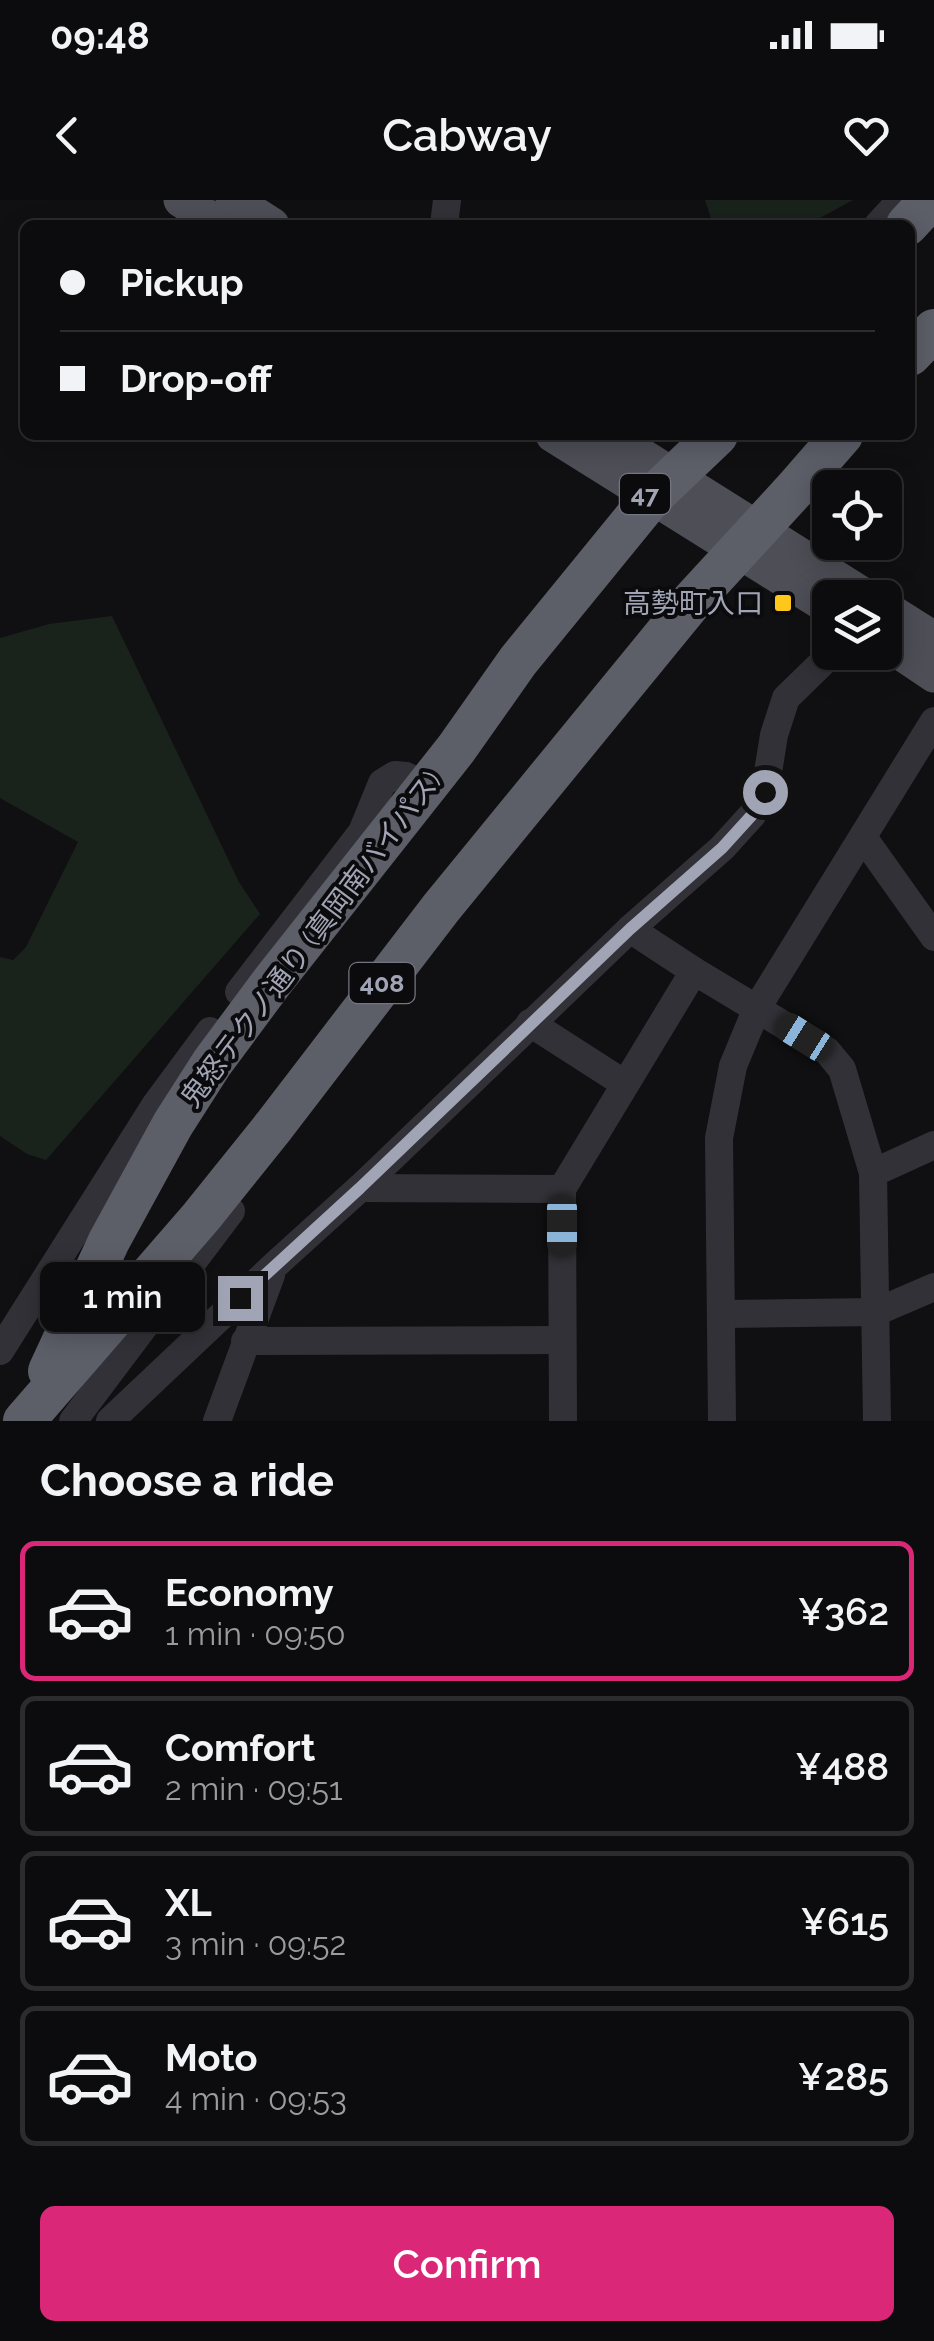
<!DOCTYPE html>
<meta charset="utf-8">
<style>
:root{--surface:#0c0c0e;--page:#1a1a1c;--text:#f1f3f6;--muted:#9a9b9e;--line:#2c2c2e;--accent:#db2777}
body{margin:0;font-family:Raleway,"Noto Sans JP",sans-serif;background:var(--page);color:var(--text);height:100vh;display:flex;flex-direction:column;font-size:38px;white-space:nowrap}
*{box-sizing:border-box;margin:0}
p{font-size:32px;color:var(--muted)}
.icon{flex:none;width:55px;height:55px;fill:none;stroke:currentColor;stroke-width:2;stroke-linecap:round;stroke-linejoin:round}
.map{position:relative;height:1221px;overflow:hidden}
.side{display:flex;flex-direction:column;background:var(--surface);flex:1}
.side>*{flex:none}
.top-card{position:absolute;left:20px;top:20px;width:895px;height:220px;border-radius:15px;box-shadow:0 5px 25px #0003,0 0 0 2px var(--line);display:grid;align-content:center;height:220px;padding:0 40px;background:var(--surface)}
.buttons{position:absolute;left:812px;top:270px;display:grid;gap:20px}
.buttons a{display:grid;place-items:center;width:90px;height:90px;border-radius:15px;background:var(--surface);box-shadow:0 5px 25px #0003,0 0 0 2px var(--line);font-size:50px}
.end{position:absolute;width:45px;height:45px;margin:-22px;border:12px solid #a0a4b4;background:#111;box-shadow:0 0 0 5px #111}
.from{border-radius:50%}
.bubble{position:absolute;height:70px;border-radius:15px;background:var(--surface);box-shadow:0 5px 25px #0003,0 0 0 2px var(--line);font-size:32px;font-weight:600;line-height:70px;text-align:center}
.car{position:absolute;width:30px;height:60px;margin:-30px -15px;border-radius:12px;box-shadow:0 0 8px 2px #0007;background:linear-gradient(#222 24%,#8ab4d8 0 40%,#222 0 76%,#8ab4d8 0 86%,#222 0)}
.top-card b{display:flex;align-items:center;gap:35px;height:95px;font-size:38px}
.top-card b+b{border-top:2px solid var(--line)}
.top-card i{width:25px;height:25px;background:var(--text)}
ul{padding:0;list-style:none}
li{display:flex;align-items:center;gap:30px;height:140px;margin:0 20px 15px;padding:0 20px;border:5px solid var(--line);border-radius:15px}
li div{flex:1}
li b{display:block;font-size:38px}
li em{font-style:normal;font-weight:600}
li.on{border-color:var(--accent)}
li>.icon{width:90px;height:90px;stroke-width:1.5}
h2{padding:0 40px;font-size:45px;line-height:120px}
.action{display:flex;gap:20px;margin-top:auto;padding:20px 40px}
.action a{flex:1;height:115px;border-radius:15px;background:var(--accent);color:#fff;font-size:40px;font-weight:600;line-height:115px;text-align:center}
.status{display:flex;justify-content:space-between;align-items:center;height:70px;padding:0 50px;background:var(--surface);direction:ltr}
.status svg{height:28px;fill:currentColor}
header{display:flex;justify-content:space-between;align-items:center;height:130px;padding:0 40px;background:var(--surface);font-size:45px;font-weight:600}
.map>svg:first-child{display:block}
.green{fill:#1a221c}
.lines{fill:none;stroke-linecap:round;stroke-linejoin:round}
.minor{stroke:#313137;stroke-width:28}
.major{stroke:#4d4e56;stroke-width:35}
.highway{stroke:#5c5e68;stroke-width:42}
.route{stroke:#a0a4b4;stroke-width:12}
.poi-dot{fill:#ffc71b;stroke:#0b0b0d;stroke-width:4}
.labels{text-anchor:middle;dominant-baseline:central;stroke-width:8;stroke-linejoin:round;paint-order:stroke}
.shield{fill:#0b0b0d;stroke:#737682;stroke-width:2.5}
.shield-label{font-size:25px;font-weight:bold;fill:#a0a4b4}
.poi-label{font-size:28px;fill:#a0a4b4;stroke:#0b0b0d;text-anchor:end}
.street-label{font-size:28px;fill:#a0a4b4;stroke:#0b0b0d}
</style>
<div class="status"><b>09:48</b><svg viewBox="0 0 49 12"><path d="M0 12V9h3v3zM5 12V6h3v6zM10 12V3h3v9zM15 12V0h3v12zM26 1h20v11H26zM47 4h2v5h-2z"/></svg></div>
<header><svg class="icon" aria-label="back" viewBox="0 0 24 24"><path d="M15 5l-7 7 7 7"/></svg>Cabway<svg class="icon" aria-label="heart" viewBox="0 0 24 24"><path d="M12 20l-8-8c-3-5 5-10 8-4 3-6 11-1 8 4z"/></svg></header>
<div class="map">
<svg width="934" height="1221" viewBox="0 0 934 1221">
<rect width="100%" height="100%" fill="#101012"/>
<!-- green -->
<g class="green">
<polygon points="705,0 853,0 807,25 713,25"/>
<polygon points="112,416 239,682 260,714 46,960 27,954 0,936 0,757 13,760 26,747 78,642 0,598 0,438 49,424"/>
</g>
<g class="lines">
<!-- minor -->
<g class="minor">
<polyline points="444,25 447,0"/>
<polyline points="878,25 901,0"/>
<polyline points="863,637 934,737"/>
<polyline points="630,729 694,771 827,851 842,869 873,973 877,1221"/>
<polyline points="239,792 362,632 382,583 395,575 406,576 413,579 423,590"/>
<polyline points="530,823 625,884"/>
<polyline points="873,973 934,945"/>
<polyline points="360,988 562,989"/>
<polyline points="721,1114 876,1112 934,1087"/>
<polyline points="245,1141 561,1140"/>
<polyline points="0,1151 156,904 210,831"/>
<polyline points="73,1221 231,1011"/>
<polyline points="110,1221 275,1065 360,988 630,729 722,648 752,615 765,591 774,535 786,498 821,464"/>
<polyline points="217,1221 271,1075"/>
<polyline points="563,1221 562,989 694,771"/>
<polyline points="722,1221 719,938 733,866 757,808 934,521"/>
</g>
<!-- major -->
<g class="major">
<polyline points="181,0 220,25"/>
<polyline points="233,0 272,25"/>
<polyline points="553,235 830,408"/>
<polyline points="609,235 868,398"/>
<polyline points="885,408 934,439"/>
<polyline points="885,442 934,475"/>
</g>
<!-- highway -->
<g class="highway">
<polyline points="907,25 930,0"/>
<polyline points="910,155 934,130"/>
<polyline points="49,1171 109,1041 173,924 212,863 272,782 456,549 518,461 651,298 717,235"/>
<polyline points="24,1221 201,1017 274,926 441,708 693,400 795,289 842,235"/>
</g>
</g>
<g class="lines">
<!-- route -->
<polyline class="route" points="240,1098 360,988 630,729 722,648 752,615 765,592"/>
</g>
<!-- markers -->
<rect class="poi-dot" x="773" y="393" width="20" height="20" rx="5"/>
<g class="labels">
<!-- shield labels -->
<g class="shield">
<rect x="620" y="274" width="50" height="40" rx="8"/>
<rect x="349.5" y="763" width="65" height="40" rx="8"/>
</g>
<g class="shield-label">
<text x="645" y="294">47</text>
<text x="382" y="783">408</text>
</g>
<!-- poi labels -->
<g class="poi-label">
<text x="763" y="403">高勢町入口</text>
</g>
<!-- street labels -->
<g class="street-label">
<text transform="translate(311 739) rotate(-53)">鬼怒テクノ通り (真岡南バイパス)</text>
</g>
</g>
</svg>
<div class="buttons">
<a><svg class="icon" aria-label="locate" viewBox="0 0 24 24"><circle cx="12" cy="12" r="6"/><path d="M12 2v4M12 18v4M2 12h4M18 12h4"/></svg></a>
<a><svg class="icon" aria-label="layers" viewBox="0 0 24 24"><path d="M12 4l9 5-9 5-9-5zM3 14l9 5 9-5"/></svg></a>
</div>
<i class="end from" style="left:765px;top:592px"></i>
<i class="end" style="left:240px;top:1098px"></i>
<div class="bubble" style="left:40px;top:1062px;width:165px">1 min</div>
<i class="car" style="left:804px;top:837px;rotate:302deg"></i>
<i class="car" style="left:562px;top:1026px;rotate:180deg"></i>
<div class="top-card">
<b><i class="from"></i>Pickup</b>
<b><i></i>Drop-off</b>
</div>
</div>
<section class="side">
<h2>Choose a ride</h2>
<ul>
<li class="on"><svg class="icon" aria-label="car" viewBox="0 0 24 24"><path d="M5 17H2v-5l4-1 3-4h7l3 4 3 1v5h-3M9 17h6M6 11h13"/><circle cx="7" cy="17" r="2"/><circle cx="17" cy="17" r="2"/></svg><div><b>Economy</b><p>1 min · 09:50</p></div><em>¥362</em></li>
<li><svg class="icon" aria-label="car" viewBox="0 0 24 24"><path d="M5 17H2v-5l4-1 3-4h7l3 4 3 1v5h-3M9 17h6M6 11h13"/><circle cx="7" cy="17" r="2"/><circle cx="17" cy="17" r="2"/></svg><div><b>Comfort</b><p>2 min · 09:51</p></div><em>¥488</em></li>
<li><svg class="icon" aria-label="car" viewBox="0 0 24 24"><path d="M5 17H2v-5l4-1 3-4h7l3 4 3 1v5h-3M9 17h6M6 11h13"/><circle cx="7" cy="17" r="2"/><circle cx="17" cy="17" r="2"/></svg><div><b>XL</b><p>3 min · 09:52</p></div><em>¥615</em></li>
<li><svg class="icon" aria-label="car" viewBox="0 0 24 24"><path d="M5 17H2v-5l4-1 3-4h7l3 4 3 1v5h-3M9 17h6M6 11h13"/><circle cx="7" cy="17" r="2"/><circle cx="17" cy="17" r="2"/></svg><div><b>Moto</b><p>4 min · 09:53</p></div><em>¥285</em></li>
</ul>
<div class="action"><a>Confirm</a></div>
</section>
